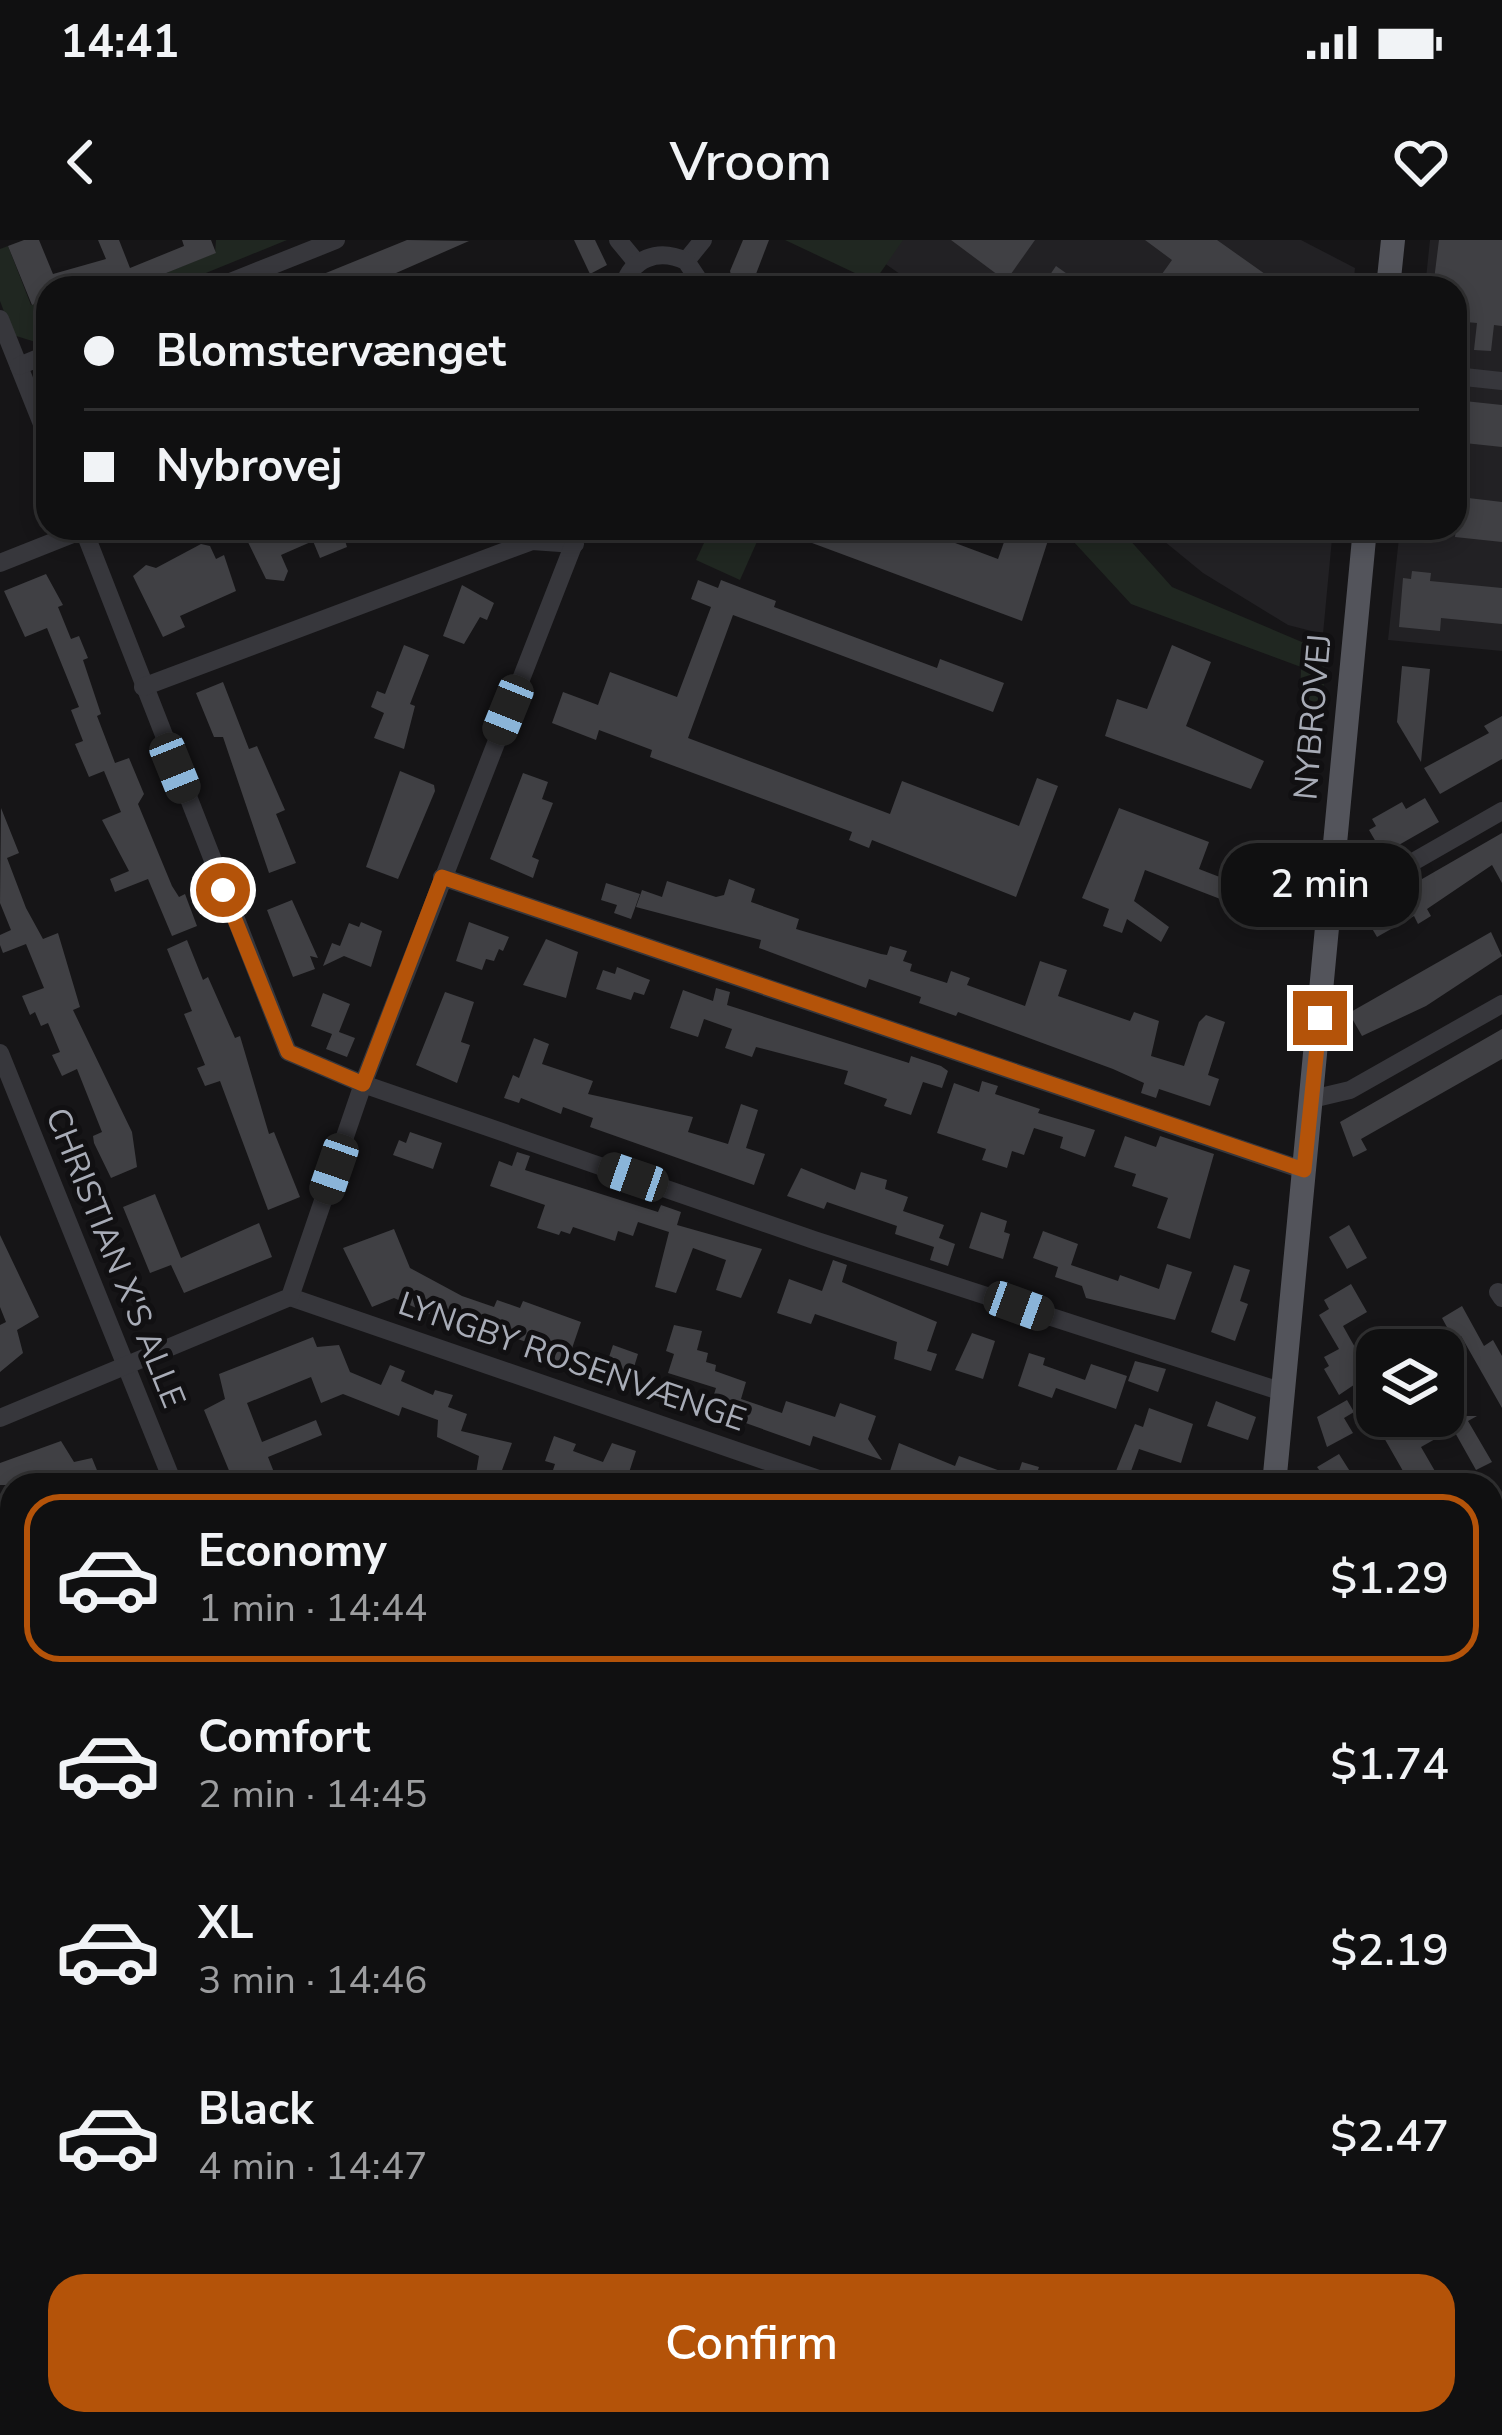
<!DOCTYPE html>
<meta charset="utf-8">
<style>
:root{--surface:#101011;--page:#1e1e1f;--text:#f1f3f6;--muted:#9c9d9f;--line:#303031;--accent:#b45309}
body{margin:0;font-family:"Nunito Sans",sans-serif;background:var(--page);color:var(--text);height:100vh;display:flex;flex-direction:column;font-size:45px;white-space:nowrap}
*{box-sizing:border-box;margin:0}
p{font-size:39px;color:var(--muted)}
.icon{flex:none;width:66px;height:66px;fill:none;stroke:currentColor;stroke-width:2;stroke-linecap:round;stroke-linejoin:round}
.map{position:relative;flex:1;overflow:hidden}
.details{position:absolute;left:0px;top:1233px;width:1503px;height:963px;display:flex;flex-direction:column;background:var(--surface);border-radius:36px 36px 0 0;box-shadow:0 6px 18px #0003,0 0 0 3px var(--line)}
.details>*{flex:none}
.hud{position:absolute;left:36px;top:36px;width:1431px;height:264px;border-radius:36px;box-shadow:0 6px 18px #0003,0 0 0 3px var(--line);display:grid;align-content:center;height:264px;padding:0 48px;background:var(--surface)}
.buttons{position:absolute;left:1356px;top:1089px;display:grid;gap:24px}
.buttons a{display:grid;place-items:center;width:108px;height:108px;border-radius:24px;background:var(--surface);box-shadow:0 6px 18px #0003,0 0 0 3px var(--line);font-size:60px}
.end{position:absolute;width:54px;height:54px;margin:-27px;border:15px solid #b45309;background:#fff;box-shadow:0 0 0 6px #fff}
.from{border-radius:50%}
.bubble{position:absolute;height:84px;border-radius:36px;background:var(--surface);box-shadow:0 6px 18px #0003,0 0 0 3px var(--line);font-size:39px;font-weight:600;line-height:84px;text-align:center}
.car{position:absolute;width:36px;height:72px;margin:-36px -18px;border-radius:15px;box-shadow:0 0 9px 3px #0007;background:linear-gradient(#222 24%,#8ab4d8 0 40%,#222 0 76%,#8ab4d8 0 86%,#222 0)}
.hud b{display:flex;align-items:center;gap:42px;height:114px;font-size:45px}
.hud b+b{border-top:3px solid var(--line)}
.hud i{width:30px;height:30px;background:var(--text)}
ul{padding:21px 0 0;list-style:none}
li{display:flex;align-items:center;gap:36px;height:168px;margin:0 24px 18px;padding:0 24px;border:6px solid transparent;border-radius:36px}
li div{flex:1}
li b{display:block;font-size:45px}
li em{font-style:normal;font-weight:600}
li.selected{border-color:var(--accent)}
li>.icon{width:108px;height:108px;stroke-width:1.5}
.cta{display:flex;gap:24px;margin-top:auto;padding:24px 48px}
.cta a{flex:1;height:138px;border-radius:36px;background:var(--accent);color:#fff;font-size:48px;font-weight:600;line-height:138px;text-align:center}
.status{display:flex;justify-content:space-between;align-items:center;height:84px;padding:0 60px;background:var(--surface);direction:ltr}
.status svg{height:33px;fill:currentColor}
header{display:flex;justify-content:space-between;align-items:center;height:156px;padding:0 48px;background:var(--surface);font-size:54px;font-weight:600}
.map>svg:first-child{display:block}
.built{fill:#222124}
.green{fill:#202721}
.building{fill:#404044}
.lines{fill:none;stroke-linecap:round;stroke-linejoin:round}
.minor{stroke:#37373c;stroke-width:18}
.major{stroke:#53545b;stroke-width:24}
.route{stroke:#b45309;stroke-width:15}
.labels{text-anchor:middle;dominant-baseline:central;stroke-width:10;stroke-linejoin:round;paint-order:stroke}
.street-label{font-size:33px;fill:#a8acb7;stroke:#111012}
</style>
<div class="status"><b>14:41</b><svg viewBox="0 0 49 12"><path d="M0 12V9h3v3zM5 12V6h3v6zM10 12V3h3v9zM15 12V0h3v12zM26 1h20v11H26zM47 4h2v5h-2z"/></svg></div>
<header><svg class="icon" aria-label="back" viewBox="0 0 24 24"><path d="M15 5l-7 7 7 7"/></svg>Vroom<svg class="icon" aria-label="heart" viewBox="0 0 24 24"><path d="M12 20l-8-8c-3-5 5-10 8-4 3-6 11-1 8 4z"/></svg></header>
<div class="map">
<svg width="1502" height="2195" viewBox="0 0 1502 2195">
<rect width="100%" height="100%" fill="#161517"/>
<!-- built -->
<g class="built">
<polygon points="890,0 1301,0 1355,28 1353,48 920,48 877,18"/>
<polygon points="1430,0 1502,0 1502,411 1388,400 1400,288 1455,288 1455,48 1425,48"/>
<polygon points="1148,288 1333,288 1323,394 1288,385 1203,333"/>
</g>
<!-- green -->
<g class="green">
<polygon points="216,0 287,0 169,48 129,48 215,13"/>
<polygon points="785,0 903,0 874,42"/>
<polygon points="8,6 31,65 43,61 48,101 42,104 13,95 0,61 0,9"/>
<polygon points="711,288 763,288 740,340 696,320"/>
<polygon points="1061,288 1119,288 1172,347 1316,408 1325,405 1323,468 1300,460 1301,427 1131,364"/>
<polygon points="104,2184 204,2187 202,2195 102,2195"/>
</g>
<!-- building -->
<g class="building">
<polygon points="24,0 39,0 53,34 106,19 98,0 119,0 130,28 184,6 182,0 211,0 216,13 129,48 48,48 48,59 32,65 8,6"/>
<polygon points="407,0 469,1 371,44 347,36 352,48 289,48"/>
<polygon points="574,0 595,0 607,25 590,34"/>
<polygon points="743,0 769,0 751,47 732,39 730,31"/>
<polygon points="951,0 1035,0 1006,41"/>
<polygon points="1145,0 1217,0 1265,34 1255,48 1152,48 1172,20"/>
<polygon points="1439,0 1502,0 1502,86 1494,85 1491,111 1474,110 1477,83 1455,81 1455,48 1433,48"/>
<polygon points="1056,26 1087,48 1041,48"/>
<polygon points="1455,160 1502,165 1502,207 1455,202"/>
<polygon points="1460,257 1502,262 1502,302 1455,297"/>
<polygon points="255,288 341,288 347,307 320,318 313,301 281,315 288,331 284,341 266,339 243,292"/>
<polygon points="915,288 998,319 1009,288 1052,288 1022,381 777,290"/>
<polygon points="201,304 210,306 216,319 224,315 236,351 180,376 185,387 163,397 133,336 146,325 156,328"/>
<polygon points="1412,331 1431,333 1430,341 1502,348 1502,384 1441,378 1440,391 1399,387 1403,338 1411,339"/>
<polygon points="46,334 63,365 58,367 71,399 79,396 88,418 83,420 101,474 97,476 115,523 129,518 144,554 138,564 172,646 179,657 185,654 197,686 172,696 148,639 115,652 110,639 129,631 102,580 121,572 104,531 89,537 75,504 83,501 71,470 79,467 47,388 25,397 4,351"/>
<polygon points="698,340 718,348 721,340 776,361 774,367 937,428 940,419 1004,443 993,472 733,375 688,498 890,574 902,541 1019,586 1037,538 1058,546 1016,657 872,600 869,608 849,600 852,592 650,517 652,510 599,490 596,500 552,483 563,452 598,465 610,432 677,457 711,367 691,359"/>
<polygon points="462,345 494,363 487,380 480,377 464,404 443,396"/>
<polygon points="404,405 429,415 410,464 415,466 404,509 374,498 384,473 371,467 377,451 385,454"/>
<polygon points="1172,405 1211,422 1186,486 1264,521 1251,549 1105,496 1117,459 1147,469"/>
<polygon points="1402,426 1430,429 1421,522 1397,482"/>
<polygon points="223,442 249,509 257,506 285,570 276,574 296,623 269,633 223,497 214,497 196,453"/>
<polygon points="1502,476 1502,519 1440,554 1424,528 1489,493 1484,486"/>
<polygon points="400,531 434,545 435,551 398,639 366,627"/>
<polygon points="523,533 548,542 542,559 553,563 532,617 539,620 533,638 490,619"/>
<polygon points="1425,558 1439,582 1383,614 1369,590 1376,586 1372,579 1402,562 1406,569"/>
<polygon points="1,568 19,613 7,618 26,668 43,699 58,693 80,767 73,770 132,892 137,927 111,938 94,903 93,896 102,892 77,829 62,836 52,815 60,812 48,783 41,786 35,772 30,775 22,756 44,748 26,704 3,713 0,705 0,695 11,690 0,663"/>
<polygon points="1119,568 1209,602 1199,629 1261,653 1254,672 1145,630 1134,661 1169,687 1161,702 1127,679 1122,693 1103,686 1109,669 1082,658"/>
<polygon points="1502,593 1502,643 1492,625 1427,669 1431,676 1418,684 1414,676 1377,697 1363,673"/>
<polygon points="729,639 755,649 751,662 799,679 796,689 881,714 887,715 890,706 907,711 903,721 912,724 910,731 947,743 951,731 970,738 967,745 1025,766 1040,721 1067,730 1058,756 1130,781 1134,772 1159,781 1151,816 1184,826 1199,782 1206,775 1225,782 1208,835 1219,839 1210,866 1159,849 1156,858 1141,853 1144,843 1113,829 958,772 956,776 919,763 921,757 869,739 866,748 759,708 761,700 636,667 642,650 662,657 667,641 716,657 724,655"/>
<polygon points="606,643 640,654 631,679 614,673 617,665 601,660"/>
<polygon points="292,660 318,718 310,716 315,729 293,737 267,670"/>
<polygon points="361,682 382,691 371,727 344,716 323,726 332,703 340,706 349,683 359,687"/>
<polygon points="469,682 509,697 503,711 499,709 494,721 486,719 482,730 456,721"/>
<polygon points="1491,692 1502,716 1426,766 1362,796 1349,773"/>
<polygon points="546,699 578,712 566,758 523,745"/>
<polygon points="187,700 203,740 208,737 235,798 240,796 269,894 274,892 300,957 268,970 220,841 205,846 197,828 205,825 184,774 192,771 167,709"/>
<polygon points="617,727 650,740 644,755 634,752 631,760 596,749 603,730 615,734"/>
<polygon points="716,748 730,752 727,765 909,823 911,816 941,826 948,831 942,848 923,842 911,875 884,866 887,859 844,844 848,831 756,807 752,817 725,808 732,789 704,779 698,797 670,788 683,750 713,761"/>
<polygon points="445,752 474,762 461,802 470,805 457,843 416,825"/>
<polygon points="323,753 350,764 339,792 355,798 347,817 326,809 332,794 311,786"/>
<polygon points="1502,789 1502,819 1361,899 1367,910 1353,917 1340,882"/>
<polygon points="534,798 549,804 542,824 593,841 588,854 693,877 688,892 728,904 741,864 758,870 746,908 765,914 754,945 590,887 593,878 563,867 561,874 521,858 519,863 504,858 513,835 519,838"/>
<polygon points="982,841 998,846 995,854 1040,869 1038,873 1095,890 1085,917 1060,908 1063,897 1034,888 1024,915 1012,911 1007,928 982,920 986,909 937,893 954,843 979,852"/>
<polygon points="410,892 442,903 433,929 393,915 399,900 406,903"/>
<polygon points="1125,896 1156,907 1160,896 1214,914 1190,999 1157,988 1168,958 1132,946 1136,934 1114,927"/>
<polygon points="517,912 530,916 525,930 658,972 661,965 681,972 677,985 762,1009 741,1058 716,1050 726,1020 693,1008 676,1053 655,1047 669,992 638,982 633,996 618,991 615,1001 573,987 570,994 561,991 559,995 537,988 545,965 490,946 499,921 512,926"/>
<polygon points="801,928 855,950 861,932 887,940 885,949 908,957 903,971 944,985 939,998 955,1004 948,1026 930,1020 934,1007 895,994 897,986 827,962 824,969 787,956"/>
<polygon points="155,954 181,1018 259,983 272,1017 184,1053 171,1025 150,1033 123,967"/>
<polygon points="981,972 1007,981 1004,992 1010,994 1003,1019 969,1008"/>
<polygon points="1349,985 1367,1018 1347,1029 1329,997"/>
<polygon points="394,989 410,1028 462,1056 494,1067 497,1060 520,1068 523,1061 581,1082 566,1126 544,1118 547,1109 497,1092 499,1085 463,1072 456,1071 452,1084 394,1058 372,1067 343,1008"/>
<polygon points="1043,991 1078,1004 1071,1025 1118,1041 1120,1035 1159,1049 1167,1024 1192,1032 1175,1080 1086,1058 1082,1046 1055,1037 1058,1027 1033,1018"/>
<polygon points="0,995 39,1077 17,1090 23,1113 0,1132 0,1085 6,1082 0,1067"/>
<polygon points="833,1020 847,1025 842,1042 937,1082 927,1111 937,1114 931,1131 894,1119 897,1102 815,1074 811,1084 777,1073 789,1039 822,1051"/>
<polygon points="1234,1025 1250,1030 1240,1061 1248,1064 1235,1101 1211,1092"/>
<polygon points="1351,1044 1367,1072 1343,1086 1370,1134 1339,1155 1324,1129 1329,1126 1324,1117 1339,1109 1319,1075 1329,1069 1324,1060"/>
<polygon points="1462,1066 1484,1106 1493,1100 1502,1116 1502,1168 1461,1096 1454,1100 1442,1078"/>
<polygon points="674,1085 702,1091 697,1110 708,1113 706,1122 716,1125 715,1131 746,1142 741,1159 782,1173 786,1161 835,1177 840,1163 876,1176 868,1199 882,1220 813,1196 810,1206 709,1170 716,1148 668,1133 674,1114 666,1111"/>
<polygon points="972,1093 995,1101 983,1139 955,1130"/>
<polygon points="313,1097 317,1107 339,1105 350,1132 381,1145 390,1125 405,1131 401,1141 433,1155 435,1150 453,1155 448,1167 467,1174 461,1191 512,1203 498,1241 476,1234 479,1216 437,1197 438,1180 402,1167 399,1176 343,1154 321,1163 311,1137 247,1163 262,1202 316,1180 322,1195 268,1217 279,1245 235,1245 204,1170 225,1159 219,1134"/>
<polygon points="613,1105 638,1114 628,1147 602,1138"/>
<polygon points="1029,1113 1045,1118 1043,1125 1085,1140 1091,1124 1127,1136 1116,1169 1056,1148 1052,1158 1018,1146"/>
<polygon points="1135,1121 1166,1129 1158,1152 1128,1141"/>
<polygon points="1455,1157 1466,1176 1477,1176 1468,1181 1492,1222 1476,1230 1453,1189 1421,1207 1443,1245 1411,1245 1383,1196 1418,1176 1443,1176 1443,1164"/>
<polygon points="1347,1160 1354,1172 1344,1178 1353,1193 1327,1207 1317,1177"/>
<polygon points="1216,1161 1256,1177 1248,1200 1207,1186"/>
<polygon points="1149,1168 1193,1184 1181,1223 1139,1209 1126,1245 1116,1231 1135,1184 1143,1187"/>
<polygon points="554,1196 576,1204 573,1211 603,1222 612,1203 636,1211 625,1245 548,1245 555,1224 545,1221"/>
<polygon points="61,1201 74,1222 92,1218 103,1245 0,1245 0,1223"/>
<polygon points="899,1203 955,1226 959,1216 1017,1237 1022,1222 1039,1227 1033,1245 918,1245 890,1231"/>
<polygon points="1339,1214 1351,1233 1342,1238 1346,1245 1302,1245 1322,1234 1317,1227"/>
</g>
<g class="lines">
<!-- minor -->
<g class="minor">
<polyline points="618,0 637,23"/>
<polyline points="686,21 703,0"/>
<polyline points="215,48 336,0"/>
<path d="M 623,48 C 631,18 658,8 686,21 L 704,48"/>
<polyline points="0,79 48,199"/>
<polyline points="19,126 48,114"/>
<polyline points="1455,136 1502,141"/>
<polyline points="83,288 288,812 363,844 814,1000 1283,1152"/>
<polyline points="0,323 88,288"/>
<polyline points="143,447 532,301 575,304"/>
<polyline points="442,637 1303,930"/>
<polyline points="1332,656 1371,646 1502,571"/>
<polyline points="0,813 174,1245"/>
<polyline points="1312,859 1350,850 1502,764"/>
<polyline points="1498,1052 1502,1058"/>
<polyline points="290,1057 836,1245"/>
<polyline points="0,1178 290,1057 363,844 580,288"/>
<polyline points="1491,1457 1502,1450"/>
<polyline points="1491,1496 1502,1488"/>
<polyline points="0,1546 0,1589"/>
<polyline points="0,1669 12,1675"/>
<polyline points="1491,1762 1502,1768"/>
<polyline points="0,1998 12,1995"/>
<polyline points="0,2030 12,2026"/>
<polyline points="367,2195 369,2184"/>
<polyline points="805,2195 806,2184"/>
<polyline points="991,2195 992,2184"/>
<polyline points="1428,2195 1428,2184"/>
</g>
<!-- major -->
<g class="major">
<polyline points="1388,48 1393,0"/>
<polyline points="1274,1245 1365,288"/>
<polyline points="1187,2195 1188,2184"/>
</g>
</g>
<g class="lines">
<!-- route -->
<polyline class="route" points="223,650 288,812 363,844 442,637 1304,930 1320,778"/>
</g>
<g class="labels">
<!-- street labels -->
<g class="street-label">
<text transform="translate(1313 477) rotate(-85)">NYBROVEJ</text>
<text transform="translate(115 1018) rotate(68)">CHRISTIAN X'S ALLE</text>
<text transform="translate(572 1122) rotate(19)">LYNGBY ROSENVÆNGE</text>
</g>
</g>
</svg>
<div class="buttons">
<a><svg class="icon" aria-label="layers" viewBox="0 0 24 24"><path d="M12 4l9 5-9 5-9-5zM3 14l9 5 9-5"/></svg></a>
</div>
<i class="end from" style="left:223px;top:650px"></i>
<i class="end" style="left:1320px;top:778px"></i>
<div class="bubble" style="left:1221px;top:603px;width:198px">2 min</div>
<i class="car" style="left:508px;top:470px;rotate:202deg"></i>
<i class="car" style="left:175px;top:528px;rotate:158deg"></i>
<i class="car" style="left:334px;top:929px;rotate:199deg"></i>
<i class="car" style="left:633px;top:937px;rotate:289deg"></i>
<i class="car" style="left:1019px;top:1066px;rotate:110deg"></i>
<div class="hud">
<b><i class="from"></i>Blomstervænget</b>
<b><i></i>Nybrovej</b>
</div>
<section class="details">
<ul>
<li class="selected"><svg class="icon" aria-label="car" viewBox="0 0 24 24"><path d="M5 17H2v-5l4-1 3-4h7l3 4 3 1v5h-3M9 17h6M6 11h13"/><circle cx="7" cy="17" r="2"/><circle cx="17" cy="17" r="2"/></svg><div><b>Economy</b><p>1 min · 14:44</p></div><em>$1.29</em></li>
<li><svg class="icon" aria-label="car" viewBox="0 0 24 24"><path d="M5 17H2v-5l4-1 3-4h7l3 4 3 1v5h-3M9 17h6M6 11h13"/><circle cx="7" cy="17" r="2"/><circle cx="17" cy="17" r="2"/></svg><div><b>Comfort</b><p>2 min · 14:45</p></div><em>$1.74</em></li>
<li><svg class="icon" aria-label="car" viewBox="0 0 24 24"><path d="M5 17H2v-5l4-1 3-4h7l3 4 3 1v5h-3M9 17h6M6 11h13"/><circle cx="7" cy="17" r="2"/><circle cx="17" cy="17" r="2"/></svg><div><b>XL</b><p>3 min · 14:46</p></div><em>$2.19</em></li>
<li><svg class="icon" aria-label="car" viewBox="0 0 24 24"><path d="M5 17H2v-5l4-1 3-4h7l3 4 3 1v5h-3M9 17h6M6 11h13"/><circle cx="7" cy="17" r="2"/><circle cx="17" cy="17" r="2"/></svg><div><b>Black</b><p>4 min · 14:47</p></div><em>$2.47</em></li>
</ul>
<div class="cta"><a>Confirm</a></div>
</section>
</div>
